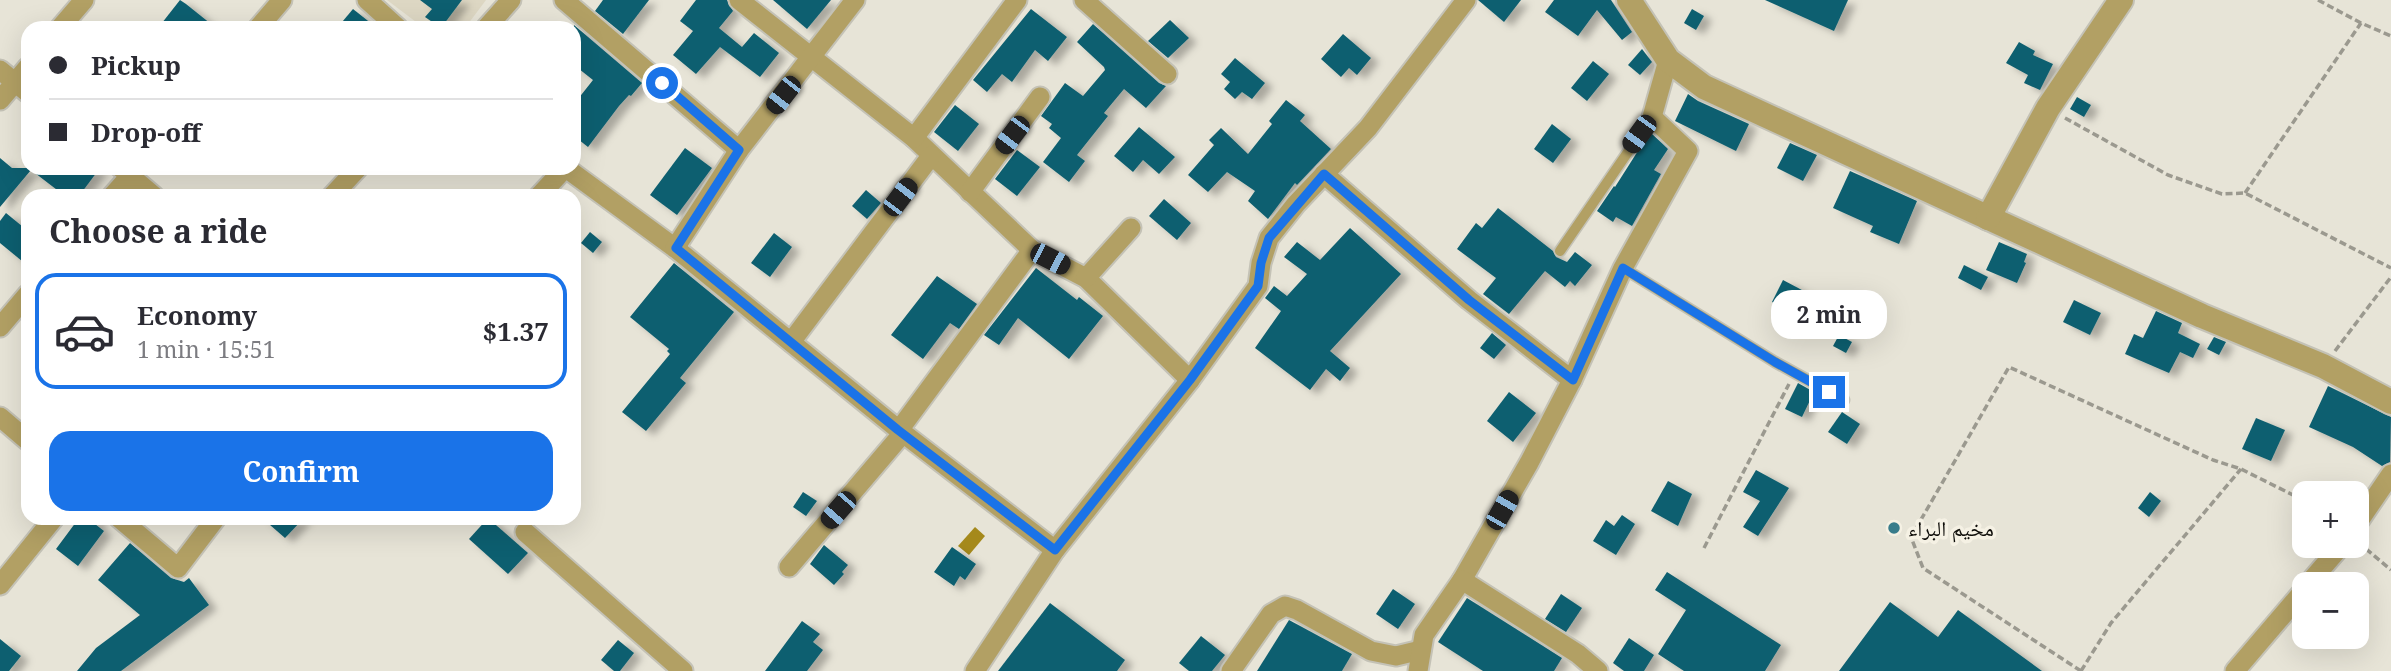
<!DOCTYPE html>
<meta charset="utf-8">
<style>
:root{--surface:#fff;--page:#f2f2f3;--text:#2b2b33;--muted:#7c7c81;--line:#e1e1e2;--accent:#1a73e8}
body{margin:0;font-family:"Noto Serif","Noto Naskh Arabic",serif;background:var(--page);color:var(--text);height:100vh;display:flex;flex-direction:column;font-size:26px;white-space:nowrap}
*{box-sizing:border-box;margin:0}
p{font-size:23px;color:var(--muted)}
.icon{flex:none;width:38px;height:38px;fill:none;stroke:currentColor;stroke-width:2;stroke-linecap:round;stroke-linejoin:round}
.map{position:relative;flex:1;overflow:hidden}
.side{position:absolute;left:21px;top:189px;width:560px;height:336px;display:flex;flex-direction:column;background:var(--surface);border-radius:21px;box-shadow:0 7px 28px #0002}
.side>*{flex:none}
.banner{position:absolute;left:21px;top:21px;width:560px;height:154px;border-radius:21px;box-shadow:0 7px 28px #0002;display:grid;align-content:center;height:154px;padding:0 28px;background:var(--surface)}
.tools{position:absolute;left:2292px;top:481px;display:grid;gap:14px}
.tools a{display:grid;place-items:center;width:77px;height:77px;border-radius:14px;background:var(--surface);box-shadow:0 7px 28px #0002;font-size:35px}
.end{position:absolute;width:32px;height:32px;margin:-16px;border:9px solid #1a73e8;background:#fff;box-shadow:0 0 0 4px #fff}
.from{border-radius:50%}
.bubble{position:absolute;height:49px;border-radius:21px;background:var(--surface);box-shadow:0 7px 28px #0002;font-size:23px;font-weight:700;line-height:49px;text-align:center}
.car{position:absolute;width:21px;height:42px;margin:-21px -10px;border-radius:9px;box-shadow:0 0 5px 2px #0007;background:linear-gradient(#222 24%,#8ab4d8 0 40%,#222 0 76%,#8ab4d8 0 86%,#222 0)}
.banner b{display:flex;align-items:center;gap:24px;height:66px;font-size:26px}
.banner b+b{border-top:2px solid var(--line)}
.banner i{width:18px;height:18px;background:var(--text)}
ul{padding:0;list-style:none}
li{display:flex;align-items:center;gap:21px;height:116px;margin:0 14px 10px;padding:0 14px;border:4px solid var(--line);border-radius:21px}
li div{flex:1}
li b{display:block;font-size:26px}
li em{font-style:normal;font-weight:700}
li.selected{border-color:var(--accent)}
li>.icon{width:63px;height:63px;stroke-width:1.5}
h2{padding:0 28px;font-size:32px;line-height:84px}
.action{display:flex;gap:14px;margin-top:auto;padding:14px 28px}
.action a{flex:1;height:80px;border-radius:21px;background:var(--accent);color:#fff;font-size:28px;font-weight:700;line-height:80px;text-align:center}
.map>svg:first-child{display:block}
.built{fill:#ddd7c3}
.water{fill:#a5891b}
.building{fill:#115f6f;filter:url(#shadow)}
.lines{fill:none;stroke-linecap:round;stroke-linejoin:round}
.service-casing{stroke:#c4c2b6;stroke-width:13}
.minor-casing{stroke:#c4c2b6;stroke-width:23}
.tertiary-casing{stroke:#c4c2b6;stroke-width:28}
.path{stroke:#9b998f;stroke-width:3.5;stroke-dasharray:7 3.5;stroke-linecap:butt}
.service{stroke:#b2a064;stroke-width:10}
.minor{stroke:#b2a064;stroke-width:19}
.tertiary{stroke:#b2a064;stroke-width:24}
.route{stroke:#1a73e8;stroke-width:9}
.poi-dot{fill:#387c8b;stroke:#f5f1e4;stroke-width:2.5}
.labels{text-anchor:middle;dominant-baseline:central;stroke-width:7;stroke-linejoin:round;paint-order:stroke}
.poi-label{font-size:21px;fill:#0e0d09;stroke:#f5f1e4;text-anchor:start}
</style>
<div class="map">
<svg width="2391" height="671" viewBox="0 0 2391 671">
<defs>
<filter id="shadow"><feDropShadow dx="8" dy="4.5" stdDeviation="3.5" flood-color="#0004"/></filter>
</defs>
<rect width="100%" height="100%" fill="#e7e4d7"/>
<!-- built -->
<polygon class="built" points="387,0 486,0 465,28 424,28"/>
<!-- water -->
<polygon class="water" points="975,527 985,536 969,555 958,546"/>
<!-- building -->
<g class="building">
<polygon points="180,0 186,4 216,28 158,28"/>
<polygon points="420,0 462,0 441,28 425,17 432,9"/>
<polygon points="603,0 649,0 623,34 595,11"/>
<polygon points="696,0 727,0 733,11 719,28 742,47 754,33 779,53 760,77 720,47 696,74 673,55 693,31 680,21"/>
<polygon points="773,0 831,0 807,29"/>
<polygon points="1478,0 1521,0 1504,22"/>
<polygon points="1554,0 1611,0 1632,32 1622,40 1597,10 1578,36 1545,12"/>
<polygon points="1765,0 1848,0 1834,31"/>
<polygon points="353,9 377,28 337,28"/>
<polygon points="1031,9 1067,37 1048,61 1035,50 1012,82 1002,74 987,92 973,80"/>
<polygon points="1692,9 1704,16 1696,30 1684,23"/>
<polygon points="1170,20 1189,38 1168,58 1148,41"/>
<polygon points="1093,24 1159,83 1166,86 1146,108 1124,89 1104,113 1108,116 1077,155 1085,161 1069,182 1043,162 1061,138 1049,128 1052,124 1041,116 1065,83 1083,96 1105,70 1104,67 1077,42"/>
<polygon points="574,25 642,83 631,96 629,95 619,106 588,147 574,136 574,104 593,80 574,65"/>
<polygon points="1343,34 1371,58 1357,75 1349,68 1341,77 1321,59"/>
<polygon points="2019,42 2035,51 2033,55 2053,64 2040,90 2024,83 2028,75 2006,63"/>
<polygon points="1642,49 1652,62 1640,75 1628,65"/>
<polygon points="1235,58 1265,83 1252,99 1242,92 1235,99 1224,89 1230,82 1221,74"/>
<polygon points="1593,61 1609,74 1587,101 1571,88"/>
<polygon points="1688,94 1698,101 1749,124 1736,151 1675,121"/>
<polygon points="2077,97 2091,105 2084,117 2070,109"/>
<polygon points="1286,100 1305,115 1300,121 1331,149 1297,185 1295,183 1268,219 1248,201 1255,191 1227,172 1208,192 1188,175 1214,145 1209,140 1221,128 1248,154 1272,124 1269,121"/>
<polygon points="955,105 979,124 958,151 934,132"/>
<polygon points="1552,124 1571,139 1553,163 1534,149"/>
<polygon points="1139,127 1175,157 1159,174 1143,160 1133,172 1114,156"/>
<polygon points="1650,132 1668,149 1654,170 1661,174 1632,226 1616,217 1613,222 1597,211 1614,186 1615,187"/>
<polygon points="1790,143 1817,155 1803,181 1777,168"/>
<polygon points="685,148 712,168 677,215 650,195"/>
<polygon points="1017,150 1040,167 1017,196 995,179"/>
<polygon points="0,158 12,168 100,168 79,196 65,196 31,170 0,207"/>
<polygon points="1850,171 1917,201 1899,244 1870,232 1873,226 1833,208"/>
<polygon points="866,190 881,203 867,219 852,206"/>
<polygon points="1164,199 1191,223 1177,240 1149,216"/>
<polygon points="1498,208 1553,251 1556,257 1567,262 1575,252 1592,265 1575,286 1570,281 1565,287 1545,271 1509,314 1483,294 1496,278 1457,249 1476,223 1482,228"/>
<polygon points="6,213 28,231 28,266 0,243 0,221"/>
<polygon points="1350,228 1401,274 1330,351 1350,368 1340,381 1326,369 1310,390 1255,348 1281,311 1265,298 1274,286 1287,296 1307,274 1284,257 1297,242 1320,260"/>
<polygon points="590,232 602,242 593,253 581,243"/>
<polygon points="774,233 792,247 770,277 751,263"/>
<polygon points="1999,242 2027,254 2024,262 2026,263 2017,283 1986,270"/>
<polygon points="674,263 734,312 680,378 686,383 646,431 622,412 670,354 667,351 669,349 630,317"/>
<polygon points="1964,265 1988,277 1981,290 1958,278"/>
<polygon points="1036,268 1077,300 1079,297 1103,316 1069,359 1018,318 999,345 984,335"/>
<polygon points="937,276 977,304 959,329 950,323 923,359 891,335"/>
<polygon points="1783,280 1817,298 1806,319 1772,302"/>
<polygon points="2074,300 2101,313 2090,335 2063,322"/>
<polygon points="2156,311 2182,323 2178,333 2200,344 2193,358 2180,352 2169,373 2125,354 2134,334 2143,338"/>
<polygon points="1492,333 1506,345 1494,359 1480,348"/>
<polygon points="1839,335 1852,342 1846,353 1833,346"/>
<polygon points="2214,337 2226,342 2219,355 2207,349"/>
<polygon points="1798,383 1814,392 1802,417 1785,409"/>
<polygon points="2328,386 2391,417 2390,462 2382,466 2353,447 2309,427"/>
<polygon points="1509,392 1536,413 1513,442 1487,421"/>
<polygon points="1842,412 1860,424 1847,444 1828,432"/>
<polygon points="2256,418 2285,430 2271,461 2242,449"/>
<polygon points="1756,470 1789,488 1758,536 1743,527 1760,501 1743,492"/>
<polygon points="1668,481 1692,494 1678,526 1651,511"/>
<polygon points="803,492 817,501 806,516 793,507"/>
<polygon points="2150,492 2161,501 2149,517 2138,508"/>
<polygon points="1622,515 1635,524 1616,555 1593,541 1606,520 1614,526"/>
<polygon points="79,518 100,518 95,524 104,531 78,566 56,549"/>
<polygon points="262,518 304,518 285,538"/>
<polygon points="488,518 528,553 508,574 469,539"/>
<polygon points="130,543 171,578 184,582 189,578 209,605 121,671 77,671 96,648 140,615 98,580"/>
<polygon points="824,545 848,565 842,572 844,574 834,585 810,564"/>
<polygon points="952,547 976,564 965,580 960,576 954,586 934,572"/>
<polygon points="1667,572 1781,645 1765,671 1684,671 1658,654 1686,610 1655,590"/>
<polygon points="1393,589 1415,604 1398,629 1376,614"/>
<polygon points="1561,594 1582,608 1566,632 1545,619"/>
<polygon points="1467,598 1562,658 1554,671 1483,671 1438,642"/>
<polygon points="1890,602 1938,637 1958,610 2042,671 1839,671"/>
<polygon points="1050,603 1125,660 1117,671 998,671"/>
<polygon points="1289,620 1352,654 1342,671 1257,671"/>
<polygon points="802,621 820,634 813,642 823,650 807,671 765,671"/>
<polygon points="1201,636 1225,655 1212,671 1189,671 1179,663"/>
<polygon points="1629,638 1654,655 1644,671 1624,671 1613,663"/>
<polygon points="0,639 21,656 9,671 0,671"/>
<polygon points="618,640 634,653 620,671 614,671 601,660"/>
</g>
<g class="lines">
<!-- service casing -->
<g class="service-casing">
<g id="service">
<polyline points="1560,251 1652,117"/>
<polyline points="1623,268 1775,362 1844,400"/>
</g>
</g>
<!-- minor casing -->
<g class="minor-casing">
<g id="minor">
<polyline points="367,0 398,28"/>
<polyline points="564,0 739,150"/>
<polyline points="739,0 914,138 1032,250 1086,278 1190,380"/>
<polyline points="1084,0 1167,74"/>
<polyline points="60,28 84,0"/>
<polyline points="258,28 282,0"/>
<polyline points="486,28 511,0"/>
<polyline points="0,70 28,93"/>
<polyline points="0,100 28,67"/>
<polyline points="914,138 1017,0"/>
<polyline points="121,168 154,196"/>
<polyline points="566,168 675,248 899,430 1055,550"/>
<polyline points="1324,174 1469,300 1572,380"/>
<polyline points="970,192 1040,97"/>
<polyline points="112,196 137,168"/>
<polyline points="332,196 358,168"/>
<polyline points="539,196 565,168"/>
<polyline points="675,248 739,150 855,0"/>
<polyline points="1086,278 1131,228"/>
<polyline points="0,327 28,294"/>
<polyline points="791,342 931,156"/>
<polyline points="0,417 28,441"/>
<polyline points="899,430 1032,250"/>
<polyline points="119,518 178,568 216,518"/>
<polyline points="2357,524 2391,474"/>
<polyline points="525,532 683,671"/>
<polyline points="789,567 903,433"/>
<polyline points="1462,580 1529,463 1572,380 1623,268 1688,151 1652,117 1668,60"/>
<polyline points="2308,584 2341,546"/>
<polyline points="0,585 54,518"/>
<polyline points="975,671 1055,550 1190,380 1258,286 1261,263 1269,238 1296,204 1368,128 1466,0"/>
<polyline points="1231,671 1271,614 1285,606 1297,610 1371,651 1396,656 1421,650"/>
<polyline points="1418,671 1424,635 1462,580 1578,654 1598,671"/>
<polyline points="2235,671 2305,589"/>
</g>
</g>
<!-- tertiary casing -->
<g class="tertiary-casing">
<g id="tertiary">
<polyline points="1629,0 1668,60 1704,87 2202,316 2323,366 2391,402"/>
<polyline points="1988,218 2048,108 2121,0"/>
</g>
</g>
<!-- path -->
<g class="path">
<polyline points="2318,0 2361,23 2391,36"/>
<polyline points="2065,118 2168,175 2222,194 2245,193 2391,268"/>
<polyline points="2245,193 2361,23"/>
<polyline points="2335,351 2391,277"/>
<polyline points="2358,542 2391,570"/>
<polyline points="1704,548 1789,384"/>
<polyline points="2081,671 1923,568 1911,537 2009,367 2213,460 2241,469 2305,501"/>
<polyline points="2081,671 2111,623 2241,469"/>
</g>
<!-- service -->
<use href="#service" class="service"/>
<!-- minor -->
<use href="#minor" class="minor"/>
<!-- tertiary -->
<use href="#tertiary" class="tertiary"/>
</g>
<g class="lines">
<!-- route -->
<polyline class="route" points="662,83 739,150 676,248 898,430 1055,550 1190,380 1258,286 1261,263 1269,238 1324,174 1469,300 1573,380 1623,268 1775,362 1829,392"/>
</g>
<!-- markers -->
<circle class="poi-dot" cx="1894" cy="528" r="7"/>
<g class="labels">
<!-- poi labels -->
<g class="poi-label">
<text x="1908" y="528">مخيم البراء</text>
</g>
</g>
</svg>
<div class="tools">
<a>+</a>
<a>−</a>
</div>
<i class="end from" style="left:662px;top:83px"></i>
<i class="end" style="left:1829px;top:392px"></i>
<div class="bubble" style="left:1771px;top:290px;width:116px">2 min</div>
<i class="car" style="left:783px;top:95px;rotate:218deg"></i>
<i class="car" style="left:1639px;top:134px;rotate:216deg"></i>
<i class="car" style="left:1012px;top:135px;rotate:217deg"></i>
<i class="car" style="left:900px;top:197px;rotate:37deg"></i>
<i class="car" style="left:1050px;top:259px;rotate:117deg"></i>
<i class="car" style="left:838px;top:510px;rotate:221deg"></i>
<i class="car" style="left:1502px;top:510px;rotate:30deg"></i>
<div class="banner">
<b><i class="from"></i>Pickup</b>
<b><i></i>Drop-off</b>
</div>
<section class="side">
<h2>Choose a ride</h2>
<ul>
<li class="selected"><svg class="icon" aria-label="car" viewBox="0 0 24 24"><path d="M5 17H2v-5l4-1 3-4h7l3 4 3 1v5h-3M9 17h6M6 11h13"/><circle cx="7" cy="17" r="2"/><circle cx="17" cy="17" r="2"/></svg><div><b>Economy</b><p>1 min · 15:51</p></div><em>$1.37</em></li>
</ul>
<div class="action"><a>Confirm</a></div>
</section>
</div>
